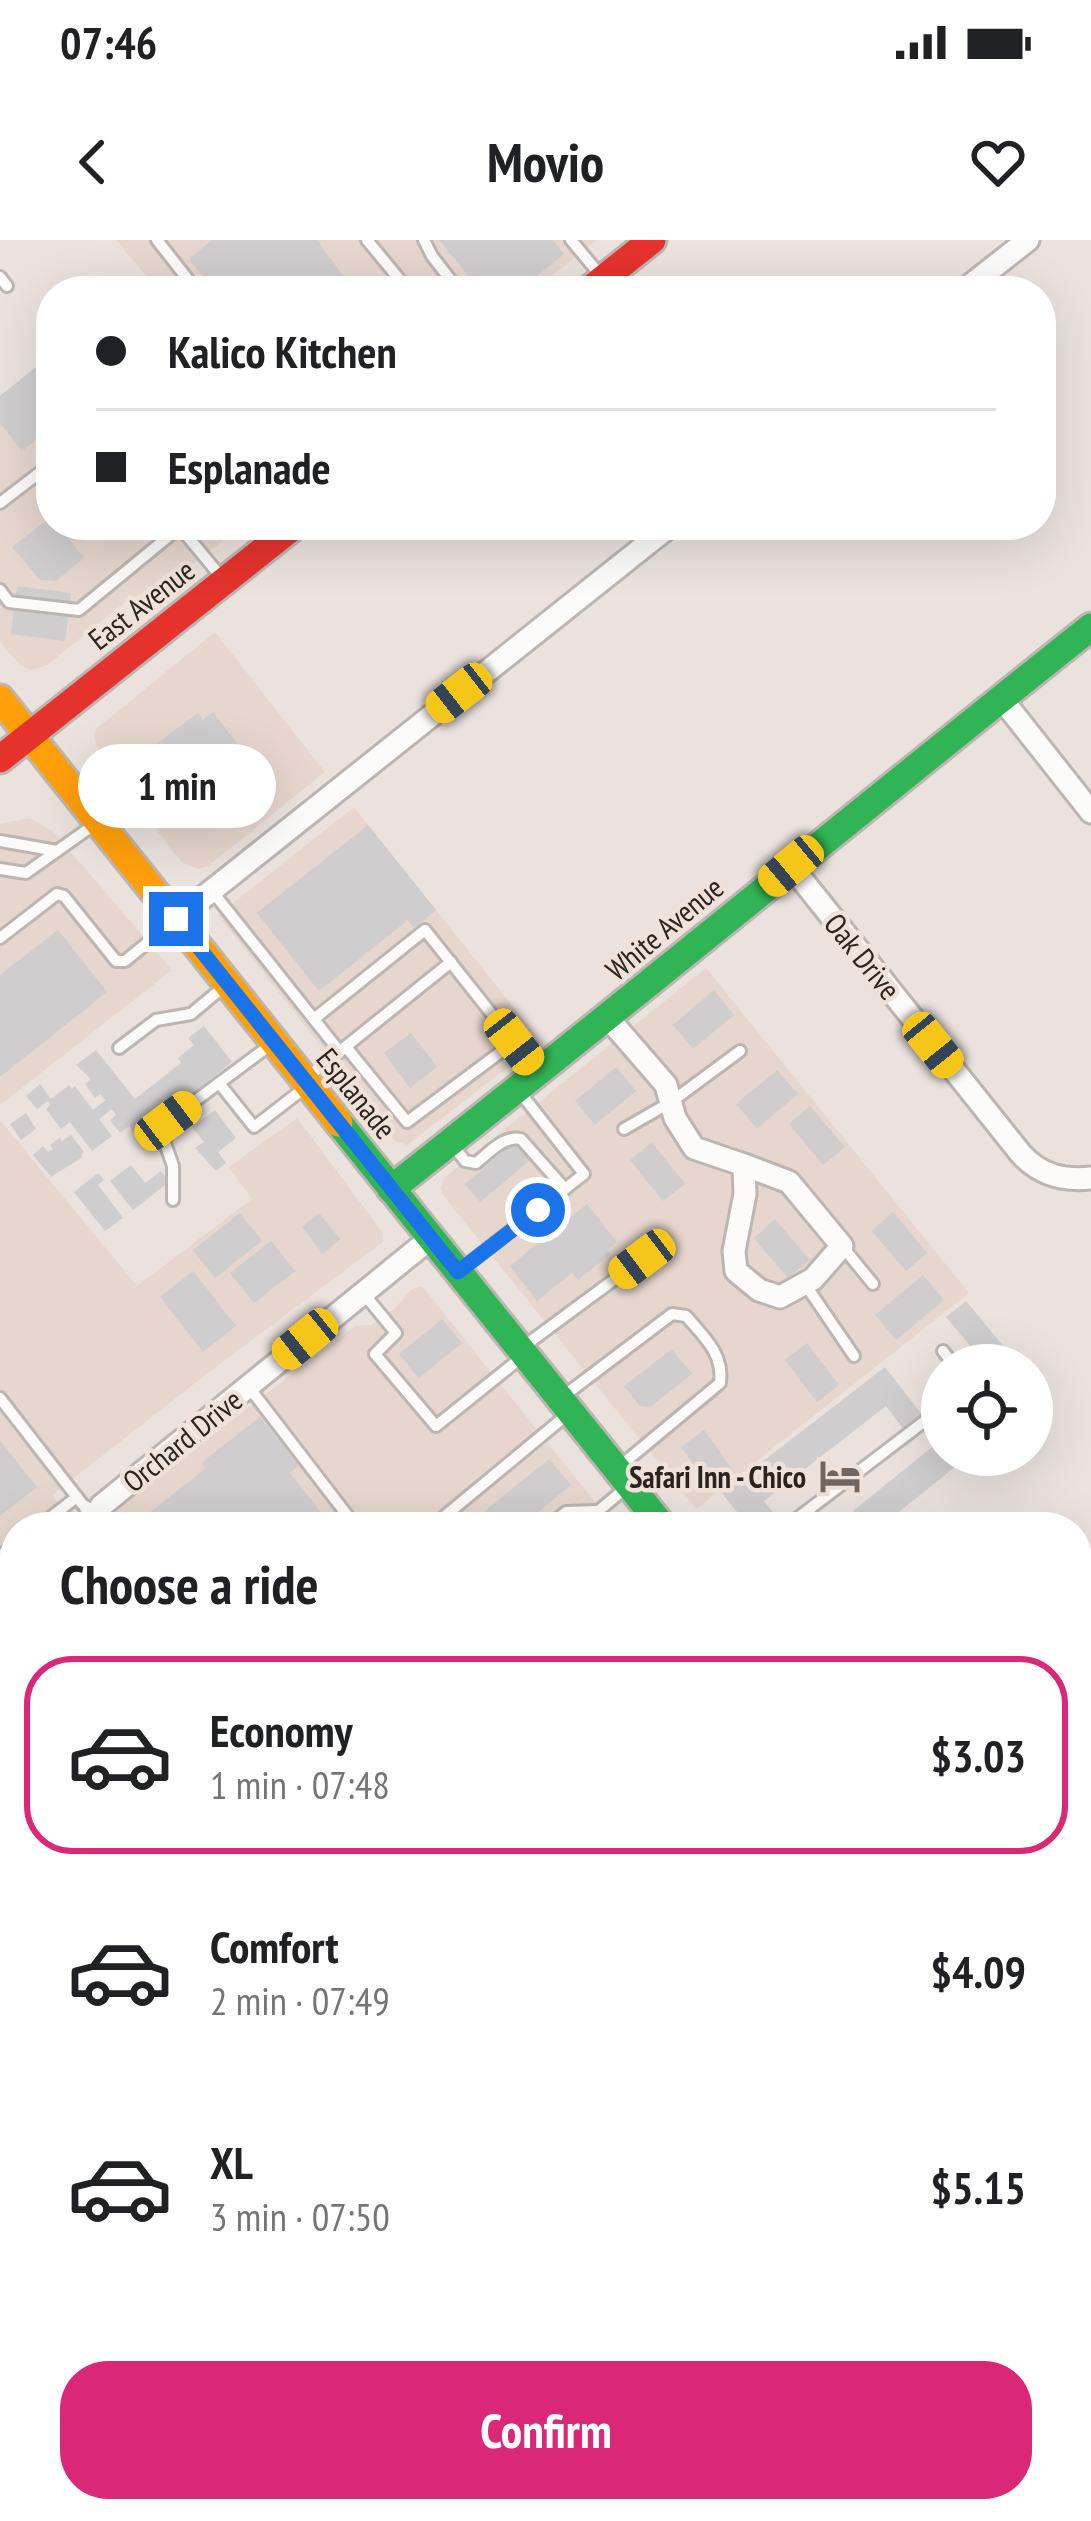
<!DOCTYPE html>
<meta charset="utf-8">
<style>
:root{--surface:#fff;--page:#f6f6f6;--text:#202124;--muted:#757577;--line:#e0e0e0;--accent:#db2777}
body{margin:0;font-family:"PT Sans Narrow",sans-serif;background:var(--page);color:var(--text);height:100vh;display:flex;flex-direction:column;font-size:45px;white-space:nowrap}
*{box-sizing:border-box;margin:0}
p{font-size:39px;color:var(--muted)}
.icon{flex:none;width:66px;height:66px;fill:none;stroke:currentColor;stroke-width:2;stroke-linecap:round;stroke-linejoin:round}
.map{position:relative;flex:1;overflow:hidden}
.sheet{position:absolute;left:0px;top:1272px;width:1092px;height:1011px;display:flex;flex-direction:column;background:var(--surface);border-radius:48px 48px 0 0;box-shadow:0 12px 48px #0002}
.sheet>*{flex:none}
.guide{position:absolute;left:36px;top:36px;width:1020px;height:264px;border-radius:48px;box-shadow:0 12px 48px #0002;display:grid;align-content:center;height:264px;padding:0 60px;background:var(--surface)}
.fabs{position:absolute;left:921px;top:1104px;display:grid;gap:24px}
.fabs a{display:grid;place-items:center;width:132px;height:132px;border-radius:50%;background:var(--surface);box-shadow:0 12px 48px #0002;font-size:60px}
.end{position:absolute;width:54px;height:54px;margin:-27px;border:15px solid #1a73e8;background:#fff;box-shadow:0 0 0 6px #fff}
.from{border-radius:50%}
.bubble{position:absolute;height:84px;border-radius:42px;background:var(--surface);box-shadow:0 12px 48px #0002;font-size:39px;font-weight:600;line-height:84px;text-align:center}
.car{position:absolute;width:36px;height:72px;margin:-36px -18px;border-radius:15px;box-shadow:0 0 9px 3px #0007;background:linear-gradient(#f5c518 24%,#345 0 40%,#f5c518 0 76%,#345 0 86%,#f5c518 0)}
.guide b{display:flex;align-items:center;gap:42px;height:114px;font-size:45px}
.guide b+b{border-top:3px solid var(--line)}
.guide i{width:30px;height:30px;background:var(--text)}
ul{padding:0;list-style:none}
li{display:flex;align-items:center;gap:36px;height:198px;margin:0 24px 18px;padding:0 36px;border:6px solid transparent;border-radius:48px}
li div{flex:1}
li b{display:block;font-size:45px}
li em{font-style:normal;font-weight:600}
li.selected{border-color:var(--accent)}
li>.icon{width:108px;height:108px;stroke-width:1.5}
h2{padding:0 60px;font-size:54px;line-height:144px}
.action{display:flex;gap:24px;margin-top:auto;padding:24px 60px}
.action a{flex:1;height:138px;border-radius:48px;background:var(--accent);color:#fff;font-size:48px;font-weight:600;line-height:138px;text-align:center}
.status{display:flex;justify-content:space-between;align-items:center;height:84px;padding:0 60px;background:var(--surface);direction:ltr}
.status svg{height:33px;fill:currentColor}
header{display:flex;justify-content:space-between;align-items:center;height:156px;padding:0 60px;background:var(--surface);font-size:54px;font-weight:600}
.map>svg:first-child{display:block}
.built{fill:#e6d6cd}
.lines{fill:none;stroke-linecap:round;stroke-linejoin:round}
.stream{stroke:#c5a18c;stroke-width:6}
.building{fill:#cfcdce}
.lane-casing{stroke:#bcb5b1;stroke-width:16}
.street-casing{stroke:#bcb5b1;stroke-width:27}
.fast-casing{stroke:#bcb5b1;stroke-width:33}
.slow-casing{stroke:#bcb5b1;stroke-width:33}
.jam-casing{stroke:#bcb5b1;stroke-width:33}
.lane{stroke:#fcfbfa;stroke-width:10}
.street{stroke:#fcfbfa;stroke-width:21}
.fast{stroke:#30b455;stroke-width:27}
.slow{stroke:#ff9f0a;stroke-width:27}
.jam{stroke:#e5322d;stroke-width:27}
.route{stroke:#1a73e8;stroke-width:15}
.labels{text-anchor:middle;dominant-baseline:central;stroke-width:9;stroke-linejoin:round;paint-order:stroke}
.street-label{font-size:30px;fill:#2a2421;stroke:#f0e1d9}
.poi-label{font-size:30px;font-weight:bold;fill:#2a2421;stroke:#f0e1d9;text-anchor:end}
</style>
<div class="status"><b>07:46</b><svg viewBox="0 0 49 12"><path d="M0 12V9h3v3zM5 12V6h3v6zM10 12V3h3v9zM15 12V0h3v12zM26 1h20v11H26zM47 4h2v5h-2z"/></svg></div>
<header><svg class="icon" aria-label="back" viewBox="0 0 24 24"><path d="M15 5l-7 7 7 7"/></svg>Movio<svg class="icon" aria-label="heart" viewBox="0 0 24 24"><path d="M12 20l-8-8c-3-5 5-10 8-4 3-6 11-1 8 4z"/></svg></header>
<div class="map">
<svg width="1091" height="2281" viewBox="0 0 1091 2281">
<rect width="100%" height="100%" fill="#ebe2de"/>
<!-- built -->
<g class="built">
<polygon points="116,0 597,0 533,51 131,51 147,37"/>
<polygon points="51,115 51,285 242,285 175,339 129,359 47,425 31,430 20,425 0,402 0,156"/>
<polygon points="215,392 325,532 208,626 198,629 184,624 173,612 97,508 94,496 96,489"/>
<polygon points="354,567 541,802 407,905 395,901 218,675"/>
<polygon points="29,578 52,590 172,730 0,865 0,584"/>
<polygon points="706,728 969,1053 696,1269 442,954 441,948 444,938"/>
<polygon points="297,878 383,993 383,1002 208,1133 52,1255 64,1272 46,1287 15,1287 15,1313 0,1326 0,880 137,1046 252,959 229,927"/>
<polygon points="422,1046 615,1287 92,1287 355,1086 371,1085 394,1069 412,1049"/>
<polygon points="1091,1962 1091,2281 1010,2281 1001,2268 1077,2268 1077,1972"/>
</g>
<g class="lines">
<!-- stream -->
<g class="stream">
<polyline points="0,2213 15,2214"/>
<polyline points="371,2268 394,2281"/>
</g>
</g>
<!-- building -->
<g class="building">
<polygon points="212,0 317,0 354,51 214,51 189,19"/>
<polygon points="439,0 553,0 564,14 518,51 481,51"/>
<polygon points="51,115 51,188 22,211 0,183 0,156"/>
<polygon points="51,277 51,285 58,285 84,318 56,341 40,340 12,307"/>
<polygon points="17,346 71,353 65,401 11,394"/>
<polygon points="213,472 248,518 193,560 152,507 198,473 203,480"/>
<polygon points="368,585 436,670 414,688 408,680 319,751 257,673"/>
<polygon points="58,690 107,752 0,837 0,735"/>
<polygon points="714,750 734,775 693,809 673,785"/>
<polygon points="204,786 232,822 137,896 129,886 120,893 110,880 116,875 112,869 99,879 112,896 92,911 70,882 61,889 46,869 50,865 48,861 37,869 26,856 40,844 51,859 69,845 72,849 75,846 93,870 106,860 100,854 95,858 85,844 91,839 76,825 96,810 135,859 181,823 178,818 194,805 188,798"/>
<polygon points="411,793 437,827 410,848 384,813"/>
<polygon points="616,827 636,851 595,885 575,861"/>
<polygon points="777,830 798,854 757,889 736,864"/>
<polygon points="810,866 845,907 823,925 789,884"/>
<polygon points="215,870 236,898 218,912 226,923 216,931 195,908 204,902 192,887"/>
<polygon points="26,873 36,889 21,900 10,884"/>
<polygon points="71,895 84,912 81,915 83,917 51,937 33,915 43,906 48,912 53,909 50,905 60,898 62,901"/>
<polygon points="516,901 532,919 480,962 465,944"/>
<polygon points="652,902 685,944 663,961 630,920"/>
<polygon points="131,925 145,943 161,931 169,942 133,970 110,941"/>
<polygon points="98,933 104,940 98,945 123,978 105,991 74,952"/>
<polygon points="587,964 617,1002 607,1010 610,1014 578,1040 572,1033 537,1061 510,1026"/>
<polygon points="893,972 927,1013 906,1031 872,991"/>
<polygon points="240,973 262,1001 215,1038 193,1010"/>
<polygon points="319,973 340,999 323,1014 302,987"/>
<polygon points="775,979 810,1020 788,1038 754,998"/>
<polygon points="271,1001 295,1031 254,1063 230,1033"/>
<polygon points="193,1031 236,1086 203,1112 160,1057"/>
<polygon points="923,1035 944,1060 896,1100 875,1075"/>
<polygon points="966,1061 1019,1125 986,1125 946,1077"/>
<polygon points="442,1079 462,1103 419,1138 399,1114"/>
<polygon points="807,1103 839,1145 817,1162 785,1120"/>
<polygon points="672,1109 692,1134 650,1167 640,1166 624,1146"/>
<polygon points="885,1127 923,1176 904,1190 886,1166 764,1261 776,1276 782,1272 794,1287 749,1287 722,1253"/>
<polygon points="260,1177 299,1225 290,1233 333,1287 144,1287 139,1281 206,1228 201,1223"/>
<polygon points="704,1190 735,1233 712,1250 681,1207"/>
<polygon points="942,1199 942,1215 970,1215 880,1287 867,1287 853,1271"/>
<polygon points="0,1201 37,1247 0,1276"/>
<polygon points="549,1219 571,1245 520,1287 465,1287"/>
<polygon points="0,1490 11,1490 13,1535 0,1536"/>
<polygon points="1077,1649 1088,1661 1091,1659 1091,1689 1077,1701"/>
<polygon points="0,2054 15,2059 15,2084 7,2112 0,2110"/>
<polygon points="1091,2076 1091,2158 1077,2168 1077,2091 1081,2088 1079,2085"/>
</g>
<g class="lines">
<!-- lane casing -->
<g class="lane-casing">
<g id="lane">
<polyline points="157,0 197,51"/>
<polyline points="367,0 409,51"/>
<polyline points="424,0 432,16 459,51"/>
<polyline points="571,0 601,36"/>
<polyline points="0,37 7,46"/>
<polyline points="0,263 51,224"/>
<polyline points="178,285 222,338"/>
<polyline points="0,350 9,362 79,370 180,287"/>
<polyline points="0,601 57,611"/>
<polyline points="0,629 26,633 95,584"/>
<polyline points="212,651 340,812"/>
<polyline points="0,698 57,654 64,656 116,721 125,721 174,681"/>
<polyline points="314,779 425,690 514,802"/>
<polyline points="346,807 407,882 514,802 536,830"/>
<polyline points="119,808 156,780 191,774 227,744"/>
<polyline points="309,836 451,722"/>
<polyline points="219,843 254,887 307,846"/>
<polyline points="624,889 671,862 740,811"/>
<path d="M 452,904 L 465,921 L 476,923 C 489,913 504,895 521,899 L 565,949"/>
<polyline points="173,960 173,926 163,897 168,881 273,803"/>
<polyline points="842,1006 873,1044"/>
<polyline points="459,1031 584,934 519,851"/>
<polyline points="805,1044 854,1116"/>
<polyline points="364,1054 396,1093 375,1114 436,1186 522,1117"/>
<polyline points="523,1107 642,1019"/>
<polyline points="943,1111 954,1125"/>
<polyline points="248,1146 354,1284"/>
<path d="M 565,1155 L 672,1074 L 686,1076 C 704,1097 724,1114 720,1143 L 619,1227"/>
<polyline points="0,1158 83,1265 92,1269 99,1266"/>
<polyline points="85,1268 101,1287"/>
<polyline points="791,1283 942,1168"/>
<polyline points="38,1287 77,1257"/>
<polyline points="439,1287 440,1280 568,1174"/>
<polyline points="548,1287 566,1272 598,1271"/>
<polyline points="579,1287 627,1247"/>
<polyline points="951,1287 961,1280 989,1287"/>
<polyline points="0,1316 15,1305"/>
<polyline points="0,1444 15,1434"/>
<polyline points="0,1460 15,1460"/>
<polyline points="1077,2015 1091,2034"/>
<polyline points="1077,2074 1091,2066"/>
<polyline points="1077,2186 1091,2175"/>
<polyline points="594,2268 601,2271"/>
</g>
</g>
<!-- street casing -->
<g class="street-casing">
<g id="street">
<polyline points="963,51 1028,0"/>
<polyline points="1001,458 1091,572"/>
<path d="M 791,626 L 1021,914 C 1040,935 1063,941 1091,938"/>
<polyline points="176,679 671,285"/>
<polyline points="608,778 666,845 675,878 694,908 744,925"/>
<polygon points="744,925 789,942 842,1006 813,1039 780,1057 759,1050 736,1031 734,1011 745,954"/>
<polyline points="101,1266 431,998"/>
<polyline points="0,1574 15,1574"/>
<polyline points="1077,1762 1091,1751"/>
<polyline points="1077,1944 1091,1934"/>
<polyline points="135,2268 228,2281"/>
<polyline points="0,2274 46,2268"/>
</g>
</g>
<!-- fast casing -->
<g class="fast-casing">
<g id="fast">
<polyline points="339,883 663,1287"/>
<path d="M 391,949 C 626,764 857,573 1091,387"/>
</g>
</g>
<!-- slow casing -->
<g class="slow-casing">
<polyline id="slow" points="0,459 339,883"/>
</g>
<!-- jam casing -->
<g class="jam-casing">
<g id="jam">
<polyline points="588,51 652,0"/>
<polyline points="0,519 295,285"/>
<polyline points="1077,1819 1091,1837"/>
</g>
</g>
<!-- lane -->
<use href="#lane" class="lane"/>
<!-- street -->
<use href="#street" class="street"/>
<!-- fast -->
<use href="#fast" class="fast"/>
<!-- slow -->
<use href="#slow" class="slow"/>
<!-- jam -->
<use href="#jam" class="jam"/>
</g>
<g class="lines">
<!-- route -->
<polyline class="route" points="176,679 458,1032 538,970"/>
</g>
<!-- icons -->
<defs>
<g id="hotel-bare" transform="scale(3.24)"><path d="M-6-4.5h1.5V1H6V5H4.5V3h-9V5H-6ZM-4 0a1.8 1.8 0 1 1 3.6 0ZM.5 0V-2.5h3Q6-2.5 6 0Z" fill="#6e6663" stroke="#f0e1d9" stroke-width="2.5" paint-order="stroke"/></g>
</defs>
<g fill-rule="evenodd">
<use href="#hotel-bare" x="840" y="1236"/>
</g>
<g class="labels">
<!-- street labels -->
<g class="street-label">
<text transform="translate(141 364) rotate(-38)">East Avenue</text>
<text transform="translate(664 688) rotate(-40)">White Avenue</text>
<text transform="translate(863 716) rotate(51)">Oak Drive</text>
<text transform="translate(357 853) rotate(51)">Esplanade</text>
<text transform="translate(182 1200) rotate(-39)">Orchard Drive</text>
</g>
<!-- poi labels -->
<g class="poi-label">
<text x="806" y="1236">Safari Inn - Chico</text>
</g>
</g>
</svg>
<div class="fabs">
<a><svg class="icon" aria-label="locate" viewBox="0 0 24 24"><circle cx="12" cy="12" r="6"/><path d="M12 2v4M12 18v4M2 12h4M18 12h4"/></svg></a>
</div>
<i class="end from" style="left:538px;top:970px"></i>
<i class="end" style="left:176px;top:679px"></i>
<div class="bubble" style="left:78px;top:504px;width:198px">1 min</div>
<i class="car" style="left:459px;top:453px;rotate:232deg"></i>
<i class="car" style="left:791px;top:626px;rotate:230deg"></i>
<i class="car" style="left:514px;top:802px;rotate:142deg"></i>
<i class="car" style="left:933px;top:805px;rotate:141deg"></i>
<i class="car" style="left:168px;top:881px;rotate:53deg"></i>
<i class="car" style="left:642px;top:1019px;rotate:233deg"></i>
<i class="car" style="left:305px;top:1099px;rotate:231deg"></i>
<div class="guide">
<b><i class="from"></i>Kalico Kitchen</b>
<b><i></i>Esplanade</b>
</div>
<section class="sheet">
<h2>Choose a ride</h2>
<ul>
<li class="selected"><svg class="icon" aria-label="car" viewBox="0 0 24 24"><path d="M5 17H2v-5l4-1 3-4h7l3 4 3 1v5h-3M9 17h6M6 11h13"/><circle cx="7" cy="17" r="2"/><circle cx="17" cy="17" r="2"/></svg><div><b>Economy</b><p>1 min · 07:48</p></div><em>$3.03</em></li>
<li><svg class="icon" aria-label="car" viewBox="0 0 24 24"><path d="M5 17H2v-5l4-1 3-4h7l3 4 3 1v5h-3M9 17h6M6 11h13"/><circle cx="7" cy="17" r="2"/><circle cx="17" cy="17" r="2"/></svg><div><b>Comfort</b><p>2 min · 07:49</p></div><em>$4.09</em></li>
<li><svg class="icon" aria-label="car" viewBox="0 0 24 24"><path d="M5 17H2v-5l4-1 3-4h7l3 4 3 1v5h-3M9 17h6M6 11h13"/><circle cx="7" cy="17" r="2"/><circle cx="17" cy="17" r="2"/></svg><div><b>XL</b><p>3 min · 07:50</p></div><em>$5.15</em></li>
</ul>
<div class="action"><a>Confirm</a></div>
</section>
</div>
